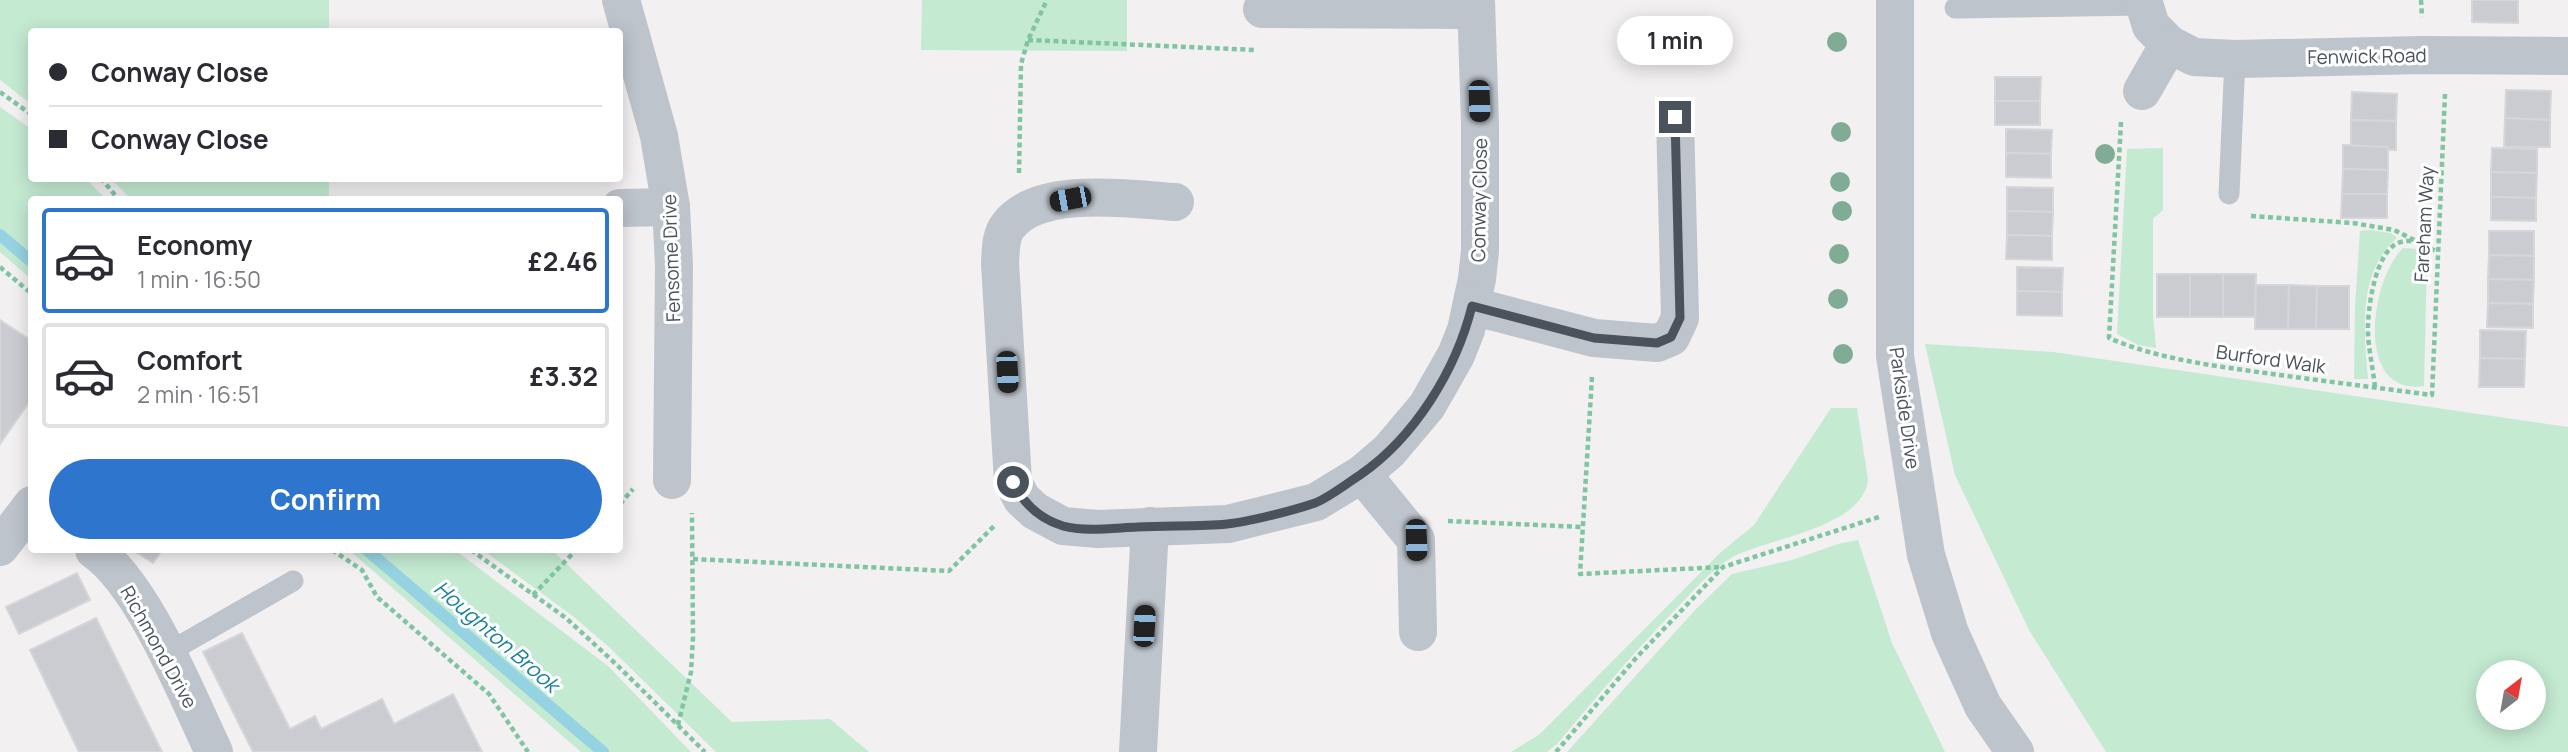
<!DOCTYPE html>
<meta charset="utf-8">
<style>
:root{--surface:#fff;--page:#f2f2f3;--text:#2b2b33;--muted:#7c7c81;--line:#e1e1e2;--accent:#2e75ce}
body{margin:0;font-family:Manrope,sans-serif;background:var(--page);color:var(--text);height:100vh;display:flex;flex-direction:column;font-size:26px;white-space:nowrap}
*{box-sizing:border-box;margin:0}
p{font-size:23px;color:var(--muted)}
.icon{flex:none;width:38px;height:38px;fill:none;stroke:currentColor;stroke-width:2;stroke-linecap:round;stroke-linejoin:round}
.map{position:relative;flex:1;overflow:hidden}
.sheet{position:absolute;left:28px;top:196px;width:595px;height:357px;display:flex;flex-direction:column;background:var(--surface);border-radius:7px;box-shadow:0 4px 18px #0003}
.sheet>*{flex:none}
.banner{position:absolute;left:28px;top:28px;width:595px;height:154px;border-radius:7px;box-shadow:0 4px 18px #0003;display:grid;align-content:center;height:154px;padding:0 21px;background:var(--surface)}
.needle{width:46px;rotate:31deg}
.fabs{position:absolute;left:2476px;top:660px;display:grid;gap:14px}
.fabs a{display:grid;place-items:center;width:70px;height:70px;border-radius:50%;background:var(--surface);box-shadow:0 4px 18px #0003;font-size:35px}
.end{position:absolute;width:32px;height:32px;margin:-16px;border:9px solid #4a535b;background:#fff;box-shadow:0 0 0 4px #fff}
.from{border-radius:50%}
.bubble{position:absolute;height:49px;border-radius:24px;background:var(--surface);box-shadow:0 4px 18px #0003;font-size:23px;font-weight:700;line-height:49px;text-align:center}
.car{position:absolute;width:21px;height:42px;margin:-21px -10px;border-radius:9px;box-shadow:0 0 5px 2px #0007;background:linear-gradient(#222 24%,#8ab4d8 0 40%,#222 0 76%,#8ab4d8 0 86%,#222 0)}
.banner b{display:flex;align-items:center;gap:24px;height:66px;font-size:26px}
.banner b+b{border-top:2px solid var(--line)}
.banner i{width:18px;height:18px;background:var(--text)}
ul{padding:12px 0 0;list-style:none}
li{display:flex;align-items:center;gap:21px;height:105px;margin:0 14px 10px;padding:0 7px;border:4px solid var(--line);border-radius:7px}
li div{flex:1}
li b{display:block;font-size:26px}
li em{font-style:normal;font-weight:700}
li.on{border-color:var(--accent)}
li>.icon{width:63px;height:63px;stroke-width:1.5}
.primary-button{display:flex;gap:14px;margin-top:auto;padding:14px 21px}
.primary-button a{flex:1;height:80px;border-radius:42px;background:var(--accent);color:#fff;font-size:28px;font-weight:700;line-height:80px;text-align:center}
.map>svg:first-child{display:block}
.green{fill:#c4ead2;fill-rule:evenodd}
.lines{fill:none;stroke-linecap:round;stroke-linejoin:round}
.stream{stroke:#96d3e2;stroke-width:12}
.building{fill:#cbccd2;stroke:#d4d6da;stroke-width:2}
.path{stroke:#7fc5a2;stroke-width:4.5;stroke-dasharray:5 3.5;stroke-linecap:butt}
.service{stroke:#bdc4cb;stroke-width:21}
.minor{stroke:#bdc4cb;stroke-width:38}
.tree{fill:#80ac95}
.route{stroke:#4a535b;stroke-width:9}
.labels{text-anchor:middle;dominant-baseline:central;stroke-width:6;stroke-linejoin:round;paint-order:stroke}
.street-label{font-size:19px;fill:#4a535b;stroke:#fff}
.water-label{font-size:21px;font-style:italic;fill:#1d819b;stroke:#fff}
</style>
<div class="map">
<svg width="2568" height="752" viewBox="0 0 2568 752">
<rect width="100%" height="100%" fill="#f2f0f0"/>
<!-- green -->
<g class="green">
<polygon points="0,0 329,0 329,31 32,32 31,104 0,80"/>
<polygon points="922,0 1127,0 1127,51 921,50"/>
<polygon points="0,107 31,129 32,178 86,179 106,199 32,200 31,279 0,252"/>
<polygon points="2163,148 2163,210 2153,219 2153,314 2156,348 2138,345 2117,334 2127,149"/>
<polygon points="111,179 329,179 329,199 131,199"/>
<path d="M 2370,230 L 2391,233 L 2397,238 C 2357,272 2364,332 2368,379 L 2354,379 L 2355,307 L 2360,231 Z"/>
<path d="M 2403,248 L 2417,249 L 2427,259 L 2424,386 C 2355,397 2369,282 2403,248 Z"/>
<path d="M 1925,344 L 2053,352 L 2568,427 L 2568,752 L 2106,752 L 2029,630 L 1955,475 ZM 2488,672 L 2534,672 L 2534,718 L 2488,718 Z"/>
<path d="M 1831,408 L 1857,408 L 1868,480 C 1862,529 1766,538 1731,558 C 1708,572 1692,593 1673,612 C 1632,654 1595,699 1557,744 L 1547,752 L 1511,752 L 1540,734 L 1720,553 L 1754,525 Z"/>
<polygon points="1858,540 1892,643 1945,752 1567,752 1695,610 1732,574 1792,560 1838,544"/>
<polygon points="349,550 455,550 608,666 691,752 581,752"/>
<polygon points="483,550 552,550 732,722 830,719 869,752 716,752 610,648 574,617"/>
</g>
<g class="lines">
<!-- stream -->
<g class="stream">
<polyline points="0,235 32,262"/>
<polyline points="367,550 603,752"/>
</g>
</g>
<!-- building -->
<g class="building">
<polygon points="2472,0 2518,0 2518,23 2472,22"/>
<polygon points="1995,77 2041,77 2040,101 1995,101"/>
<polygon points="2506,90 2551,91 2550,120 2505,118"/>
<polygon points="2352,92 2397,94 2396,121 2351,120"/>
<rect x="1995" y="101" width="45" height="24"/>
<polygon points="2505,118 2550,120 2550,147 2504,147"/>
<polygon points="2351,120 2396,121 2396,150 2351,149"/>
<polygon points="2006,129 2052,130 2051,154 2006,153"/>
<polygon points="2343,145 2388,147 2388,170 2343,169"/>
<polygon points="2492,148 2537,149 2537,173 2491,172"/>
<polygon points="2006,153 2051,154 2051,178 2006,177"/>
<polygon points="2343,169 2388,170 2387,194 2342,194"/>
<polygon points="2491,172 2537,173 2536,198 2491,197"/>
<polygon points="2007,187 2053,188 2053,212 2007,211"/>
<polygon points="2342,194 2387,194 2387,218 2341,218"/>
<polygon points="2491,197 2536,198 2536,221 2491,220"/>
<polygon points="2007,211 2053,212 2052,236 2007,235"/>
<polygon points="2489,231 2534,231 2534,256 2489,255"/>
<polygon points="2007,235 2052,236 2052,260 2006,259"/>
<polygon points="2489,255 2534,256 2534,280 2488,279"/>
<polygon points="2017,267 2063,268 2062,292 2017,291"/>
<rect x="2157" y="274" width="33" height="43"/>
<rect x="2190" y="274" width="33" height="43"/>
<polygon points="2223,274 2256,274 2255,317 2223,317"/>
<polygon points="2488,279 2534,280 2533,304 2488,303"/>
<polygon points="2256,285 2289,285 2288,329 2255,329"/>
<polygon points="2289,285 2317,286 2316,329 2288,329"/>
<polygon points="2317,286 2349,286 2349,329 2316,329"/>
<polygon points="2017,291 2062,292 2062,316 2017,315"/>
<polygon points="2488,303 2533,304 2533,328 2487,327"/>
<polygon points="0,320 32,341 32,398 0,444"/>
<polygon points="2480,330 2526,331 2525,359 2480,358"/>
<polygon points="2480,358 2525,359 2524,387 2479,387"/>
<polygon points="133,550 162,550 153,563"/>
<polygon points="77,573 90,600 19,634 6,607"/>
<polygon points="96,618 162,752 79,752 30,650"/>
<polygon points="242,633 290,729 315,716 321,729 382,699 394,724 453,694 482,752 253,752 203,652"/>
</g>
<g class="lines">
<!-- path -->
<g class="path">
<polyline points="2421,0 2422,17"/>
<polyline points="1028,40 1255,50"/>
<polyline points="0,92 32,115"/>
<path d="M 2121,122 L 2109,338 C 2160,360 2217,366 2272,374 C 2325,381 2378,388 2432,395 L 2445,94"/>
<polyline points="1019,173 1021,64 1028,40 1047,0"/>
<polyline points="101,178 119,200"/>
<polyline points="2251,216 2353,223 2394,230 2418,242"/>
<polyline points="0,267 32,294"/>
<polyline points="1592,377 1580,574 1723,567"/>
<path d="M 2375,387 C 2373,369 2369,351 2368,334 C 2367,311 2375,248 2401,242 C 2414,238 2426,246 2437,252"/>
<polyline points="620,504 633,489"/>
<polyline points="1448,521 1583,527"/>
<polyline points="332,550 362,570 377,597 489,694 528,752"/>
<polyline points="471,550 566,618 618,666 705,752"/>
<polyline points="693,559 949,571 995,525"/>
<polyline points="533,595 576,550"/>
<polyline points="678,725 691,672 693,637 692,513"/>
<polyline points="1556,752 1636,658 1723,567 1882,516"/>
</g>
<!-- service -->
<g class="service">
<polyline points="1955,8 2143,5"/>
<polyline points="2229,194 2235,59"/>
<polyline points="167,653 293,581"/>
</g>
<!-- minor -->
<g class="minor">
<polyline points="621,0 659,136 671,207 674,265 672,480"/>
<polyline points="1895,0 1895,356 1926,555 1950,633 1983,706 2015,752"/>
<polyline points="2143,0 2151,26 2169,44 2194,57 2235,59 2423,55 2568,56"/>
<polyline points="1262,9 1476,10"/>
<polyline points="2142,91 2169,44"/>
<path d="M 1175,202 C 1131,199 1038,185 1008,226 C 1000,236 1001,251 1000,263 L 1013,482 L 1022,499 L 1035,511 L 1063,526 L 1098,529 L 1228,524 L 1316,502 L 1362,474 L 1389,451 L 1427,406 L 1456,355 L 1466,330 L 1477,279 L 1480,251 L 1480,124 L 1476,0"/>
<polyline points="620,208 671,207"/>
<polyline points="1472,306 1594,338 1657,343 1671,337 1680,318 1675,117"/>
<polyline points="1362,474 1416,540 1418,632"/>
<polyline points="0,547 32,505"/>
<path d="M 94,550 C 144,585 187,696 214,752"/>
<polyline points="1138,752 1150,526"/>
</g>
</g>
<!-- trees -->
<g class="tree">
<circle cx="1837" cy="42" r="10"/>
<circle cx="1841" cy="132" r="10"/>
<circle cx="2105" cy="154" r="10"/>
<circle cx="1840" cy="182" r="10"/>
<circle cx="1842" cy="211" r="10"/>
<circle cx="1839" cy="254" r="10"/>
<circle cx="1838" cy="299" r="10"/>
<circle cx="1843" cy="354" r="10"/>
</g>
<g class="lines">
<!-- route -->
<path class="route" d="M 1013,482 C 1023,503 1040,519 1063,526 C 1085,532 1114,528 1137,527 C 1167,525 1198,527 1227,524 C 1248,522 1295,510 1315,503 C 1330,497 1346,484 1360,475 C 1415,437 1456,370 1472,306 L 1594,338 L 1657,343 L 1671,337 L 1680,318 L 1675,117"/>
</g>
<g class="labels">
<!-- street labels -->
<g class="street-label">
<text transform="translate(2367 56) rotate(-1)">Fenwick Road</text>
<text transform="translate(1479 200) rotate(-89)">Conway Close</text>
<text transform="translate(2424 224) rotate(-87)">Fareham Way</text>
<text transform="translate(671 258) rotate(-92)">Fensome Drive</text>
<text transform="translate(2271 359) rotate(8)">Burford Walk</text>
<text transform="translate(1905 408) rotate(82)">Parkside Drive</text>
<text transform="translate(159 647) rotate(61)">Richmond Drive</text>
</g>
<!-- water labels -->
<g class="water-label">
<text transform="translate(497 636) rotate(41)">Houghton Brook</text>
</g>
</g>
</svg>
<div class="fabs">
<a><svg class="needle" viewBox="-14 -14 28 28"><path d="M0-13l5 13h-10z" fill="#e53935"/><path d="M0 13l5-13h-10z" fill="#7c7c81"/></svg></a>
</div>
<i class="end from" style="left:1013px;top:482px"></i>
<i class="end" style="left:1675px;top:117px"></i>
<div class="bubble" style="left:1617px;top:16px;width:116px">1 min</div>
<i class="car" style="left:1479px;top:101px;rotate:178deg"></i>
<i class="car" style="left:1070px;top:199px;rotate:259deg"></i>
<i class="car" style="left:1007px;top:372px;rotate:177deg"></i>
<i class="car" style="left:1416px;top:540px;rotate:178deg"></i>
<i class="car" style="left:1144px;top:626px;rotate:3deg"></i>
<div class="banner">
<b><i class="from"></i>Conway Close</b>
<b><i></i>Conway Close</b>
</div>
<section class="sheet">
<ul>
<li class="on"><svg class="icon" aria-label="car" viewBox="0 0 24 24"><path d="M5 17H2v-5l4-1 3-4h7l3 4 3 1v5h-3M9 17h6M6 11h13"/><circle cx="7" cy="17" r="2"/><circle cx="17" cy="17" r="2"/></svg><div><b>Economy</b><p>1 min · 16:50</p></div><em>£2.46</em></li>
<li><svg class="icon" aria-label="car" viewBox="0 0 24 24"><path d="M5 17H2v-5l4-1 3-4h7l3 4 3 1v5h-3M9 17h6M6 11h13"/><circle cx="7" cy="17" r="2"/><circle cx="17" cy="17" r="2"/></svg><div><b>Comfort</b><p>2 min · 16:51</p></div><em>£3.32</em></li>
</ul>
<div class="primary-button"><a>Confirm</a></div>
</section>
</div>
